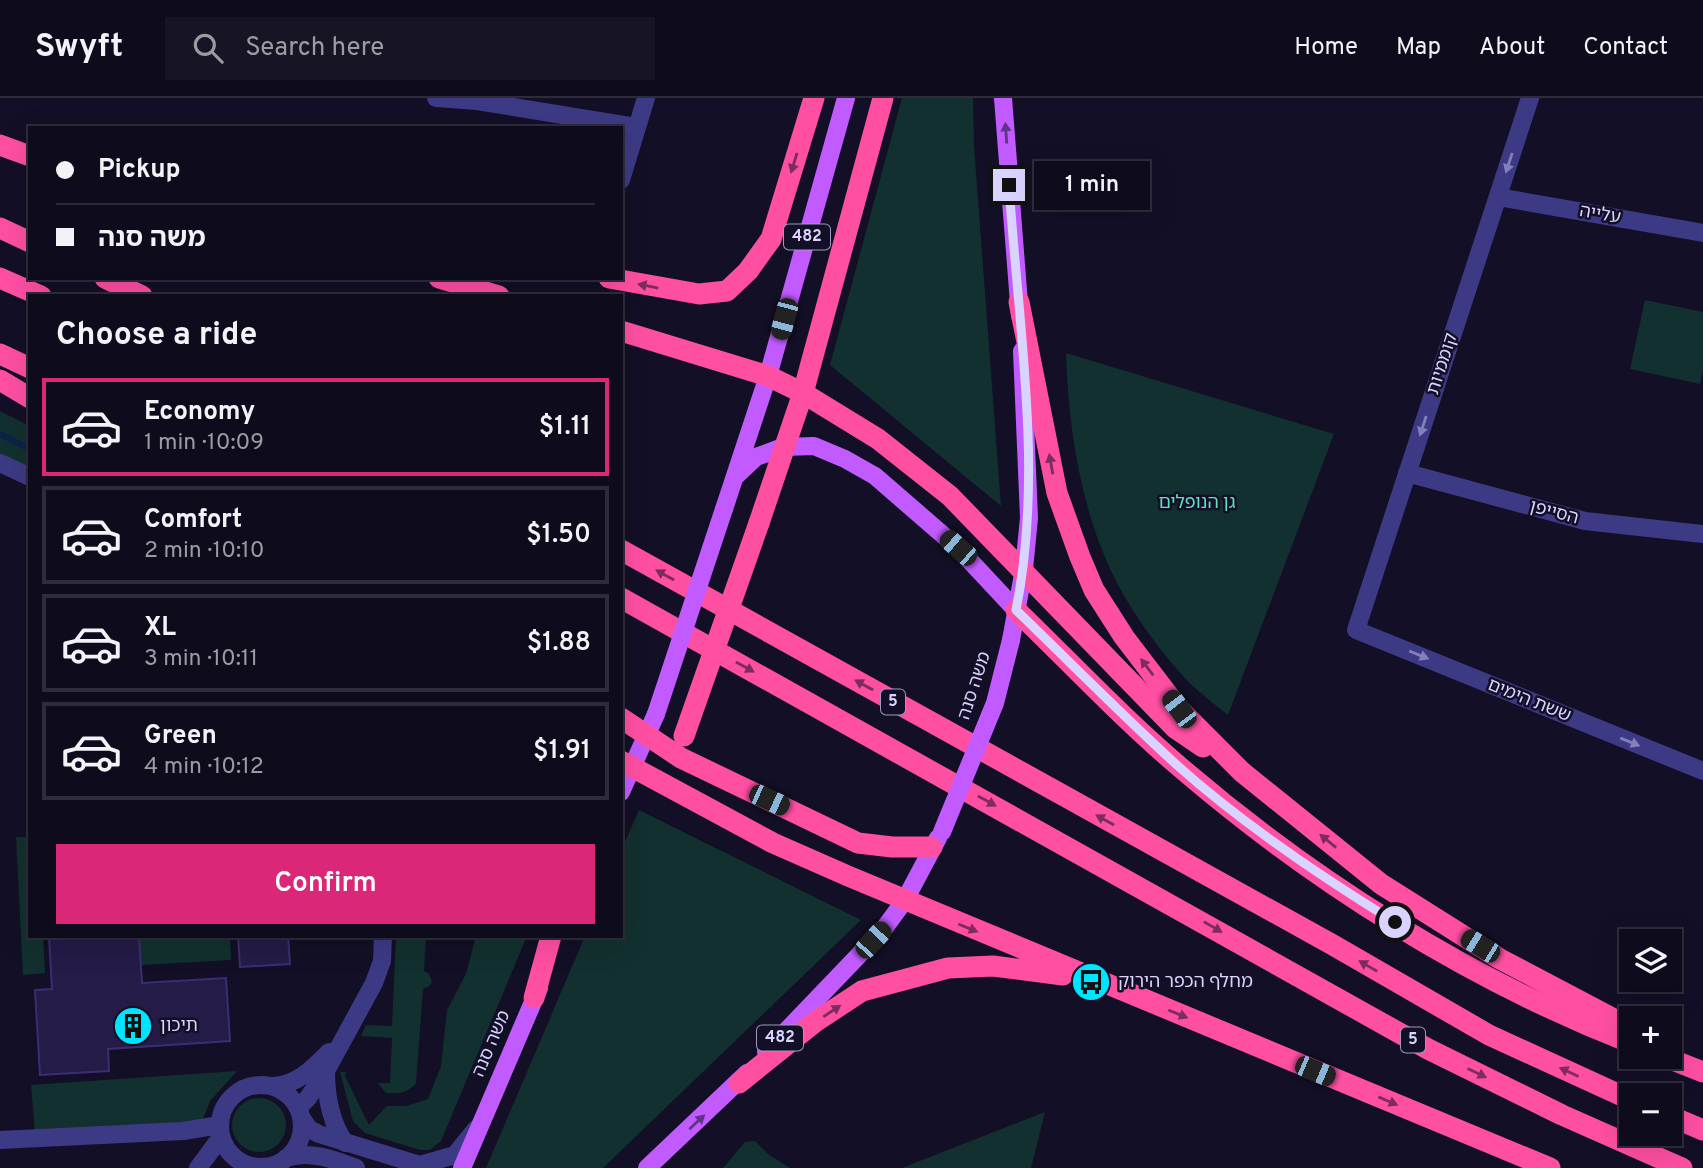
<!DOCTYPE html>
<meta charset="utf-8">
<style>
:root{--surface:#0e0b1c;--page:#171425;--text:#f1f3f6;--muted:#9b9ba3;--line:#2e2b3b;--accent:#db2777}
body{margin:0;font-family:Overpass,"Noto Sans Hebrew",sans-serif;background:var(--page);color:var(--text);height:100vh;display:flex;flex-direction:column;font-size:26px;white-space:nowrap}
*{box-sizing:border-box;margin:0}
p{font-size:23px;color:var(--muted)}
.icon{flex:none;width:38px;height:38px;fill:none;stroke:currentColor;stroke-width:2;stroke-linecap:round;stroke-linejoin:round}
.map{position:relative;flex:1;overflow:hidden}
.sheet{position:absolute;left:28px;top:196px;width:595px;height:644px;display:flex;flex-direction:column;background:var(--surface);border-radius:0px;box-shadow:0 7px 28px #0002,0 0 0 2px var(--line)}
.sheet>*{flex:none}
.guide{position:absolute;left:28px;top:28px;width:595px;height:154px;border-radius:0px;box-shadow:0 7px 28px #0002,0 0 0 2px var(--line);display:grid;align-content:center;height:154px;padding:0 28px;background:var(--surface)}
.fabs{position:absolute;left:1619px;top:831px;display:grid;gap:14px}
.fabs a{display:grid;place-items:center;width:63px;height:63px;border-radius:0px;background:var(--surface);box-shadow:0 7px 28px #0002,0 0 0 2px var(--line);font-size:35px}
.end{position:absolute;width:32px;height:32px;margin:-16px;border:9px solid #d9d4ff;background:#111;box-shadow:0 0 0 4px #111}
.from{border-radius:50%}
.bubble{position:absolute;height:49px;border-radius:0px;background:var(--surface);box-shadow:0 7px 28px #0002,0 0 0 2px var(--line);font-size:23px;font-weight:600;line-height:49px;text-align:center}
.car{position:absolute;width:21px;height:42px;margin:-21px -10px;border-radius:9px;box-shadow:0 0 5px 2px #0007;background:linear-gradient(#222 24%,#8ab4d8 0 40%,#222 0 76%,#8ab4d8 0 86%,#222 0)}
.guide b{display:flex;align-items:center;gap:24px;height:66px;font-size:26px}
.guide b+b{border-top:2px solid var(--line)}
.guide i{width:18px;height:18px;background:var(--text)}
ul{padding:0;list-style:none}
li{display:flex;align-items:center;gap:21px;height:98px;margin:0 14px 10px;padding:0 14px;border:4px solid var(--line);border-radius:0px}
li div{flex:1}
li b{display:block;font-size:26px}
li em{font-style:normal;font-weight:600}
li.active{border-color:var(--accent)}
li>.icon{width:63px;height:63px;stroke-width:1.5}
h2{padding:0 28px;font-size:32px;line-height:84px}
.button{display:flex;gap:14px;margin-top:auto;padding:14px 28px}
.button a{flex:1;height:80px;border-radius:0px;background:var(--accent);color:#fff;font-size:28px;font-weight:600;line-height:80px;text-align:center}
header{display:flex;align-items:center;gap:42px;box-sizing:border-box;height:98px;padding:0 35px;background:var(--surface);border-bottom:2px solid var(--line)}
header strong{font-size:33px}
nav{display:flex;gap:38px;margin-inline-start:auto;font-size:24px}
.search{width:490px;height:63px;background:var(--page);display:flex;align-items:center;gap:18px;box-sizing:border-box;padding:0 24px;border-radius:0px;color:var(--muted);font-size:26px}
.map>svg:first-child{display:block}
.green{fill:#12302f}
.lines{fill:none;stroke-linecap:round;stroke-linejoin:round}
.stream{stroke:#0c2248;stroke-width:6}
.building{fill:#241b47;stroke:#3b2d73;stroke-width:2}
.minor{stroke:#3d3a85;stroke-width:18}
.primary{stroke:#c25bff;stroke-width:18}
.motorway{stroke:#ff4fa3;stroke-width:21}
.primary-bridge{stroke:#c25bff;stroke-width:18}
.motorway-bridge{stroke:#ff4fa3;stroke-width:21}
.oneway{fill:#623188}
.oneway2{fill:#7d2c5e}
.oneway3{fill:#837fbc}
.route{stroke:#d9d4ff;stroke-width:9}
.labels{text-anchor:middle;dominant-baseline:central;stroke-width:5;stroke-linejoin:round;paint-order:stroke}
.shield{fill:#130f26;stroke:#9e99be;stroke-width:2}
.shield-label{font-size:16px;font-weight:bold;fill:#d9d4ff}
.street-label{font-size:18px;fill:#d9d4ff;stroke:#130f26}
.park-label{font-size:18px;fill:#5fe0c0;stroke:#130f26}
.poi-label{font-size:18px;fill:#d9d4ff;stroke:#130f26;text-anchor:start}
</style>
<header>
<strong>Swyft</strong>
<div class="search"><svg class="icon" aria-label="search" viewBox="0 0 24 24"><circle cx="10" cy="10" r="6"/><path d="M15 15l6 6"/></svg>Search here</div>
<nav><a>Home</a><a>Map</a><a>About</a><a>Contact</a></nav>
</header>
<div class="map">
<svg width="1703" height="1070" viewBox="0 0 1703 1070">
<rect width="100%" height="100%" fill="#130f26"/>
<!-- green -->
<g class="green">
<polygon points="902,0 973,0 974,48 1001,408 830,267"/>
<polygon points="1645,202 1703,214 1703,271 1700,286 1630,271"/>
<path d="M 1066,255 L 1334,336 L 1228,617 C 1213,605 1197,593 1184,579 C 1155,547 1124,504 1107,464 C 1079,400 1068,324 1066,255 Z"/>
<polygon points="0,313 30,328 30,373 0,358"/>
<polygon points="639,712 861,822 603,1070 486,1070 585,838 621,838 621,753"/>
<polygon points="16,739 30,739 30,838 43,838 45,875 23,877"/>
<polygon points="139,838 230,838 231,862 141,867"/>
<path d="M 396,838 L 426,838 L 424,873 L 429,876 L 432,884 L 429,888 L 423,891 L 416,985 C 408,995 399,996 386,995 L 378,985 L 390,985 L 392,940 L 361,938 L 366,927 L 392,928 Z"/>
<polygon points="476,838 527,838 441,1043 430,1052 420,1052 365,1035 353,1023 340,974 346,974 345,978 369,1027 387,1008 406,1008 428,1001 441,968 447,912 466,876"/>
<polygon points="237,973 210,1003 200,1028 35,1034 31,987"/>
<circle cx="259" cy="1027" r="27"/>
<polygon points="1045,1014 1031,1070 902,1070"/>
<polygon points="755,1043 768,1056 790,1070 723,1070 745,1044"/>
</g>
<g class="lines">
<!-- stream -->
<polyline class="stream" points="0,336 30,351"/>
</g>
<!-- building -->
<g class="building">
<polygon points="49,838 139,838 142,885 226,880 230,943 108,951 109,973 40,977 35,892 52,891"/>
<polygon points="238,838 288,838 290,866 240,869"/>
</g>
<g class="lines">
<!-- minor -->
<g class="minor">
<polyline points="436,0 477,3 636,29"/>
<polyline points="1530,0 1356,532 1703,673"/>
<polyline points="621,82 646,0"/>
<polyline points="1498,99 1703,135"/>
<polyline points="0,365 30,379"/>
<polyline points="1407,375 1585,423 1703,436"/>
<path d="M 326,973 C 326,999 330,1023 345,1045"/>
<circle cx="261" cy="1028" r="41"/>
<path d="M 273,988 C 297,987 312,971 329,954"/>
<polyline points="298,1010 308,1000 326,973 374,885 382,863 383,838"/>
<polyline points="301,1019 309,1031 319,1036 420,1067 455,1057 476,1031"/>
<polyline points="0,1042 183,1033 220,1027"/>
<path d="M 286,1060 C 309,1052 333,1061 356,1070"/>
<polyline points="198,1070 221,1039"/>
</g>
<!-- primary -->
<g class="primary">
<polyline points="1003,0 1020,218"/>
<polyline points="737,377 756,359 783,349 814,348 845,361 875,378 958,450 1016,512"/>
<polyline points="724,411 768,278 846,0"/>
<polyline points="1011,542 1024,471 1029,420 1022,253"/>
<polyline points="621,694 656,616"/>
<polyline points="766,954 883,832 905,802 938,740"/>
<polyline points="462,1070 539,890"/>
<polyline points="647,1070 747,975"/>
</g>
<!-- motorway -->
<g class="motorway">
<polyline points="0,47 30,58"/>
<polyline points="0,130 30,144"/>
<polyline points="0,180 41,198"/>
<polyline points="105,180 142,198"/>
<polyline points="439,180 499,198"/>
<polyline points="609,180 699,196 727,193 748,173 771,141 814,0"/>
<polyline points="1019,204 1057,395 1080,459 1094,492 1124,539 1179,611 1242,674 1381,786 1500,861 1631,930"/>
<polyline points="621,233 768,278 803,295 878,341 950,398 1175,630 1203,649"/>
<polyline points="0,256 30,270"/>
<polyline points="0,282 30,300"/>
<polyline points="759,425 803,295 883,0"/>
<polyline points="621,452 1333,847 1489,937 1631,1002"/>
<polyline points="621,500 1428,951 1562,1017 1682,1070"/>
<path d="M 1016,512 C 1071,565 1123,621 1181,670 C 1314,784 1468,881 1631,945"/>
<polyline points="621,620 681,660 858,745 892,749 932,749"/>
<polyline points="621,663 773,745 848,778 1550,1070"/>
<polyline points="534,900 551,838"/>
<polyline points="1665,959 1703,974"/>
<polyline points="739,985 815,924 862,893 948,870 993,868 1063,877"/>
<polyline points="1670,1018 1703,1032"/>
</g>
<!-- primary-bridge -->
<g class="primary-bridge">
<polyline points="656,616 724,411"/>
<polyline points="942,734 995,605 1011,542"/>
</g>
<!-- motorway-bridge -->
<polyline class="motorway-bridge" points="684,638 759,425"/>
</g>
<!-- one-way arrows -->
<defs><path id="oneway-solid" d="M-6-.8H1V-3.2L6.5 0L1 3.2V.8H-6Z" transform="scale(1.75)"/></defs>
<g class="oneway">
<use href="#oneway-solid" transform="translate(1006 35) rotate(-94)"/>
<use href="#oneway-solid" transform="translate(697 1024) rotate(-43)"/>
</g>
<g class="oneway2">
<use href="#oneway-solid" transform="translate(794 65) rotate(107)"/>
<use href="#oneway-solid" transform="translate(648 188) rotate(-169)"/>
<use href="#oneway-solid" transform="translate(1051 366) rotate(-100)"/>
<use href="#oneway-solid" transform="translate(665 477) rotate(-151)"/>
<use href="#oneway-solid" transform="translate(745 569) rotate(29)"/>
<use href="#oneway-solid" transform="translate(1147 569) rotate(-127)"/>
<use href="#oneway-solid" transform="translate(864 587) rotate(-151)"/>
<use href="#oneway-solid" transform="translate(987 703) rotate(29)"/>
<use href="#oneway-solid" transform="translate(1105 722) rotate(-151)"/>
<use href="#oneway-solid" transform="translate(1328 743) rotate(-141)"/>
<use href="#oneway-solid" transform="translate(1213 829) rotate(30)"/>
<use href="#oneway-solid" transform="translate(968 830) rotate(22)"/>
<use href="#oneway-solid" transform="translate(1368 868) rotate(-150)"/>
<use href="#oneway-solid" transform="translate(832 913) rotate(-34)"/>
<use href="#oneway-solid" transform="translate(1178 916) rotate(22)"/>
<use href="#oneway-solid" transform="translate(1569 974) rotate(-155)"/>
<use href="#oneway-solid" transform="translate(1477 975) rotate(26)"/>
<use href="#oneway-solid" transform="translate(1388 1003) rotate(23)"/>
</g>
<g class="oneway3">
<use href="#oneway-solid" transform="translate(1509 65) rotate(108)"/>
<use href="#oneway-solid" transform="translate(1423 328) rotate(108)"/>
<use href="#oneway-solid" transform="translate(1419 557) rotate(22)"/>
<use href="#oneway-solid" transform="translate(1630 644) rotate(22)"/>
</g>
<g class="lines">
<!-- route -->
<path class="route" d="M 1009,87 C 1018,227 1044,374 1016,512 C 1070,564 1123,618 1178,668 C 1244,727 1320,778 1395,824"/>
</g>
<!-- icons -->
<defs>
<g id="bus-disc" transform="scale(2.0125)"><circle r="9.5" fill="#00e5ff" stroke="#130f26"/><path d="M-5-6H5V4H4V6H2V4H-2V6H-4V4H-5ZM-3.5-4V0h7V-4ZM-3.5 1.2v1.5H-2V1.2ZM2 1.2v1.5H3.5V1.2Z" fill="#111"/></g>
<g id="building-disc" transform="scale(2.0125)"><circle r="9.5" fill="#00e5ff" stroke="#130f26"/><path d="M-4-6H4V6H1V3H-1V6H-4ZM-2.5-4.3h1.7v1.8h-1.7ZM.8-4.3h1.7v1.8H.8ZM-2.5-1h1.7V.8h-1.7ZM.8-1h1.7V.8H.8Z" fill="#111"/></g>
</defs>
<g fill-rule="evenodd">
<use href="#bus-disc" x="1091" y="884"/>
<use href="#building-disc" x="133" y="928"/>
</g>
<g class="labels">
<!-- shield labels -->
<g class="shield">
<rect x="784" y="126.5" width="46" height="25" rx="5"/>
<rect x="881" y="591.5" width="24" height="25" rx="5"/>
<rect x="757" y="927.5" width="46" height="25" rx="5"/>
<rect x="1401" y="929.5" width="24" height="25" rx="5"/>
</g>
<g class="shield-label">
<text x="807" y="139">482</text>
<text x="893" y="604">5</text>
<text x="780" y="940">482</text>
<text x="1413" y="942">5</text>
</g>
<!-- street labels -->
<g class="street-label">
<text transform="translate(1600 117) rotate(10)">עלייה</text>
<text transform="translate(1443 266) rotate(-72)">קוממיות</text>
<text transform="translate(1554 415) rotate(15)">הסייפן</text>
<text transform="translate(975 588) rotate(-72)">משה סנה</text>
<text transform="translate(1529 603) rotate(22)">ששת הימים</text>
<text transform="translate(492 946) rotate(-67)">משה סנה</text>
</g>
<!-- park labels -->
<g class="park-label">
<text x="1197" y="405">גן הנופלים</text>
</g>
<!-- poi labels -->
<g class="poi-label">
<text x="1118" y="884">מחלף הכפר הירוק</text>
<text x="160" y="928">תיכון</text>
</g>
</g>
</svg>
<div class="fabs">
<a><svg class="icon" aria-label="layers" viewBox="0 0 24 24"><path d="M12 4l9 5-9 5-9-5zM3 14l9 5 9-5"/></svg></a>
<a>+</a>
<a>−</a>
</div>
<i class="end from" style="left:1395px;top:824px"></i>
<i class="end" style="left:1009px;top:87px"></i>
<div class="bubble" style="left:1034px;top:63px;width:116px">1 min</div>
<i class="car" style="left:784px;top:221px;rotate:195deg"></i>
<i class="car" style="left:958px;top:450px;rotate:311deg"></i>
<i class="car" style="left:1179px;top:611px;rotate:323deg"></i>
<i class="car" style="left:769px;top:702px;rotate:115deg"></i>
<i class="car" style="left:873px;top:842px;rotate:43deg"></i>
<i class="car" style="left:1480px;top:848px;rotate:302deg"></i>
<i class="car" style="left:1315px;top:973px;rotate:113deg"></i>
<div class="guide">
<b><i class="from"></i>Pickup</b>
<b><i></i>משה סנה</b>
</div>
<section class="sheet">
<h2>Choose a ride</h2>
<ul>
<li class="active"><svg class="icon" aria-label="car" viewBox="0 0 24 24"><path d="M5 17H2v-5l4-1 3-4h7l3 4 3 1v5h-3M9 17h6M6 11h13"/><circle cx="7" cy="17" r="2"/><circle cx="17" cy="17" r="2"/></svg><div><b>Economy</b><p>1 min · 10:09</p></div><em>$1.11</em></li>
<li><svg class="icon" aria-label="car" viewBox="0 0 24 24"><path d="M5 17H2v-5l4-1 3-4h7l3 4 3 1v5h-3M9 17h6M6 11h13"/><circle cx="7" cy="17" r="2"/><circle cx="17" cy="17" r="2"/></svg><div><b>Comfort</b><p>2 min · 10:10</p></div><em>$1.50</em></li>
<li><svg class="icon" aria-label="car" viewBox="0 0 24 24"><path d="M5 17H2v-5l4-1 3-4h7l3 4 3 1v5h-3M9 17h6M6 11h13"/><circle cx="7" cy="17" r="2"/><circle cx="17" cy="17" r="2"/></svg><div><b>XL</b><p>3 min · 10:11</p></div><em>$1.88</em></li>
<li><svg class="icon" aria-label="car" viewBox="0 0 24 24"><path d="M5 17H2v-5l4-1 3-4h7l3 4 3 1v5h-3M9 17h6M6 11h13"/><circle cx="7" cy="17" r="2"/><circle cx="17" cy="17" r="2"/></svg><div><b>Green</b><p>4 min · 10:12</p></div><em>$1.91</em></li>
</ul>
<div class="button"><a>Confirm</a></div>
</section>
</div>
